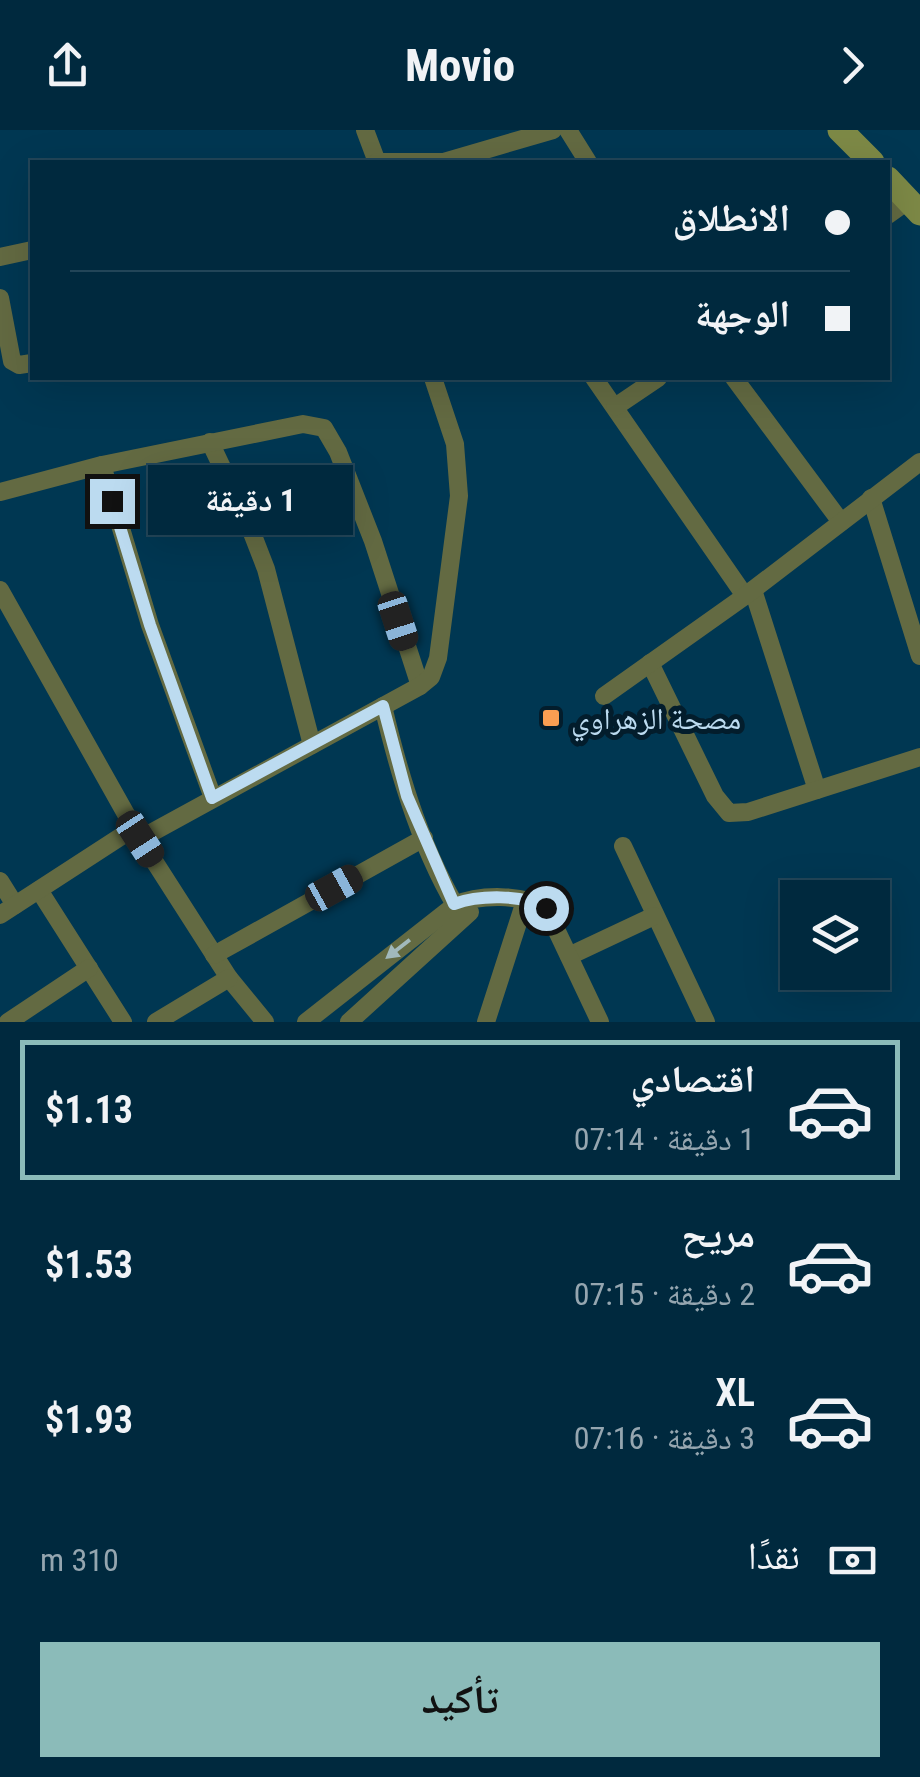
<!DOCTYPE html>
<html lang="ar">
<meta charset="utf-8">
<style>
:root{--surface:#00293e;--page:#0a3145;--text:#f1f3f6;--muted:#95a6b0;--line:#224558;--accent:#8bbbb9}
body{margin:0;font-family:"Roboto Condensed","Noto Naskh Arabic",sans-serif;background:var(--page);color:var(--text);direction:rtl;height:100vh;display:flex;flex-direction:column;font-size:38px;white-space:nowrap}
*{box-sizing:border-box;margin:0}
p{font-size:32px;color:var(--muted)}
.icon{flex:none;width:55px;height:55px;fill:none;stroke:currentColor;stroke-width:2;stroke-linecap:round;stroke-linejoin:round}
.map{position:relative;height:892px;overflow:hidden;direction:ltr}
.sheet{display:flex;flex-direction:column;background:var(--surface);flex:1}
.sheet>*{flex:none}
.banner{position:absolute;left:30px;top:30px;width:860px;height:220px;border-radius:0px;box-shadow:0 10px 40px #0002,0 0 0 2px var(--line);direction:rtl;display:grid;align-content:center;height:220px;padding:0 40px;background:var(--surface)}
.fabs{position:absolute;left:780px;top:750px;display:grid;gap:20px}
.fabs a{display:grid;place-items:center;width:110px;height:110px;border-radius:0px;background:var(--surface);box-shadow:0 10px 40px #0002,0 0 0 2px var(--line);font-size:50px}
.end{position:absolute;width:45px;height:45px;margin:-22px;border:12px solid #bcdbf0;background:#111;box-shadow:0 0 0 5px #111}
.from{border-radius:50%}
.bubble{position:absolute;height:70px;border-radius:0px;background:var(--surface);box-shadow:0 10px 40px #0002,0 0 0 2px var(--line);font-size:32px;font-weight:700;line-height:70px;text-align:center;direction:rtl}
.car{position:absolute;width:30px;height:60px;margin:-30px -15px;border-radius:12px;box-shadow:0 0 8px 2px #0007;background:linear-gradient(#222 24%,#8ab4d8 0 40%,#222 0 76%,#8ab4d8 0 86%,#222 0)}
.banner b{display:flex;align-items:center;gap:35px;height:95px;font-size:38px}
.banner b+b{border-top:2px solid var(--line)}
.banner i{width:25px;height:25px;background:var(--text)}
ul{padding:18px 0 0;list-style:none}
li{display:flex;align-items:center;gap:30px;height:140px;margin:0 20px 15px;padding:0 20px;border:5px solid transparent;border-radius:0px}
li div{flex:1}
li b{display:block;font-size:38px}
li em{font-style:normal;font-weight:700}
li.selected{border-color:var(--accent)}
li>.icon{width:90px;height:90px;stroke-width:1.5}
.pay{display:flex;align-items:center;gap:25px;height:110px;padding:0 40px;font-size:38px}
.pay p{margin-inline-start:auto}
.primary-button{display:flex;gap:20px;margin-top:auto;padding:20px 40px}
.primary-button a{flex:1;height:115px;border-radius:0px;background:var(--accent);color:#111;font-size:40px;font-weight:700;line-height:115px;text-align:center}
header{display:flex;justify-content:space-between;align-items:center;height:130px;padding:0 40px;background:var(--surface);font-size:45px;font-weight:700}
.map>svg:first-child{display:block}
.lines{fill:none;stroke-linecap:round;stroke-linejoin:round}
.minor{stroke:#636a42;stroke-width:18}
.secondary{stroke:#7d8946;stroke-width:25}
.oneway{fill:#a1b9bc}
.route{stroke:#bcdbf0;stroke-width:12}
.poi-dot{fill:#fb9e52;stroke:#031d2c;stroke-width:4}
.labels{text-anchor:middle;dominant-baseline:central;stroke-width:10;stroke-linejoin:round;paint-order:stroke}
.poi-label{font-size:30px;fill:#bcdbf0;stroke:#031d2c;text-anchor:start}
</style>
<header><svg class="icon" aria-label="forward" viewBox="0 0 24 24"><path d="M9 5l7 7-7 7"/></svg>Movio<svg class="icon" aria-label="share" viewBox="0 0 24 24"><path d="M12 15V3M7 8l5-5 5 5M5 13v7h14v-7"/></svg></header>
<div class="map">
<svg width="920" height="892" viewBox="0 0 920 892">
<rect width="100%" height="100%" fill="#003752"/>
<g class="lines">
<!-- minor -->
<g class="minor">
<polyline points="365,0 377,32"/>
<polyline points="568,0 588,32"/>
<polyline points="377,32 444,32 553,0"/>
<polyline points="888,85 909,70"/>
<polyline points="0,127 32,120"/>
<polyline points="0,168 12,231 19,235 32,233"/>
<polyline points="594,248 745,466"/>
<polyline points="734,248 841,392"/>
<polyline points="615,277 658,248"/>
<polyline points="210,312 247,390 266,439 312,615"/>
<polyline points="102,335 150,495 213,668"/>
<polyline points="0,362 102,335 303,294 324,298 338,322 373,411 420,556"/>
<polyline points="871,368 920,526"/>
<polyline points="0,460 140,709 229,848 265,892"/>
<polyline points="753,460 817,660"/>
<polyline points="650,533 715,666 729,683 748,682 920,627"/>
<polyline points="604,566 745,466 920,332"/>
<path d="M 383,576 C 400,648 423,725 463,788"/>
<polyline points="140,709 420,556 431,547 438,528 459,366 455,314 433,248"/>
<polyline points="623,716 706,892"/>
<polyline points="0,751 15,775"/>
<polyline points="39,760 123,892"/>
<polyline points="0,785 134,698"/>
<polyline points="214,825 424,708"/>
<polyline points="569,826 654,786"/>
<polyline points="8,892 89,838"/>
<polyline points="156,892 229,848"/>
<path d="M 306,892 L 455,775 C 479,764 523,764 546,778 L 600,892"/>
<polyline points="349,892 470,782"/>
<polyline points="486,892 525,771"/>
</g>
<!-- secondary -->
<g class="secondary">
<polyline points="840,0 872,32"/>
<polyline points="888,49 920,83"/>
</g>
</g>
<!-- one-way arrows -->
<defs><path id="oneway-solid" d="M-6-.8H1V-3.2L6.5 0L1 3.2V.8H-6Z" transform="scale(2.5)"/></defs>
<use class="oneway" href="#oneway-solid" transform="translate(398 819) rotate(142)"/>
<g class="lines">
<!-- route -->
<path class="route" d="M 112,371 L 150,495 L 212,668 L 383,576 L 407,666 L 454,774 C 479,765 523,764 546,778"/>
</g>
<!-- markers -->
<rect class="poi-dot" x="541" y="578" width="20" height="20" rx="5"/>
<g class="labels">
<!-- poi labels -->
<g class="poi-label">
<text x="571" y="588">مصحة الزهراوي</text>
</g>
</g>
</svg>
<div class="fabs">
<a><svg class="icon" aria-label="layers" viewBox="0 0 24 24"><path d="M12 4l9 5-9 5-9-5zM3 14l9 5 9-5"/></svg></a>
</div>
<i class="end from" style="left:546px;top:778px"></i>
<i class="end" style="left:112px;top:371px"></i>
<div class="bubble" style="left:148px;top:335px;width:205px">1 دقيقة</div>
<i class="car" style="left:398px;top:491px;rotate:162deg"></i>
<i class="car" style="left:140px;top:709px;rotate:147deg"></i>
<i class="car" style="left:334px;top:758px;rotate:61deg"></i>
<div class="banner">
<b><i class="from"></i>الانطلاق</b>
<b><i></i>الوجهة</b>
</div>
</div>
<section class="sheet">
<ul>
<li class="selected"><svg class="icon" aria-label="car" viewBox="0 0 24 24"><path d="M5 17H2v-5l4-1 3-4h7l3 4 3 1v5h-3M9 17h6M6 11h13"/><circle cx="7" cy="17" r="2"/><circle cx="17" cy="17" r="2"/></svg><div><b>اقتصادي</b><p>1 دقيقة · 07:14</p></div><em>$1.13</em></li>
<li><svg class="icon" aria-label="car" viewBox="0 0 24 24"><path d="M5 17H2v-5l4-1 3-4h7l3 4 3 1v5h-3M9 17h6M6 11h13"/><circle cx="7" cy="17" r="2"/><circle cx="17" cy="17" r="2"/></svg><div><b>مريح</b><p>2 دقيقة · 07:15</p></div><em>$1.53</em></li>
<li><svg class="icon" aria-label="car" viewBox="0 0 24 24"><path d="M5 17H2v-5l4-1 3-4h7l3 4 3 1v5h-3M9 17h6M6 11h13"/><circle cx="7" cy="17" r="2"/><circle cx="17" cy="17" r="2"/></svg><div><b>XL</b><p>3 دقيقة · 07:16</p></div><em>$1.93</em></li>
</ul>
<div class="pay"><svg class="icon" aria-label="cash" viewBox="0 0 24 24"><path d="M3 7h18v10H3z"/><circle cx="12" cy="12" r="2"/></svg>نقدًا<p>310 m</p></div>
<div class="primary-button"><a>تأكيد</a></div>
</section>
